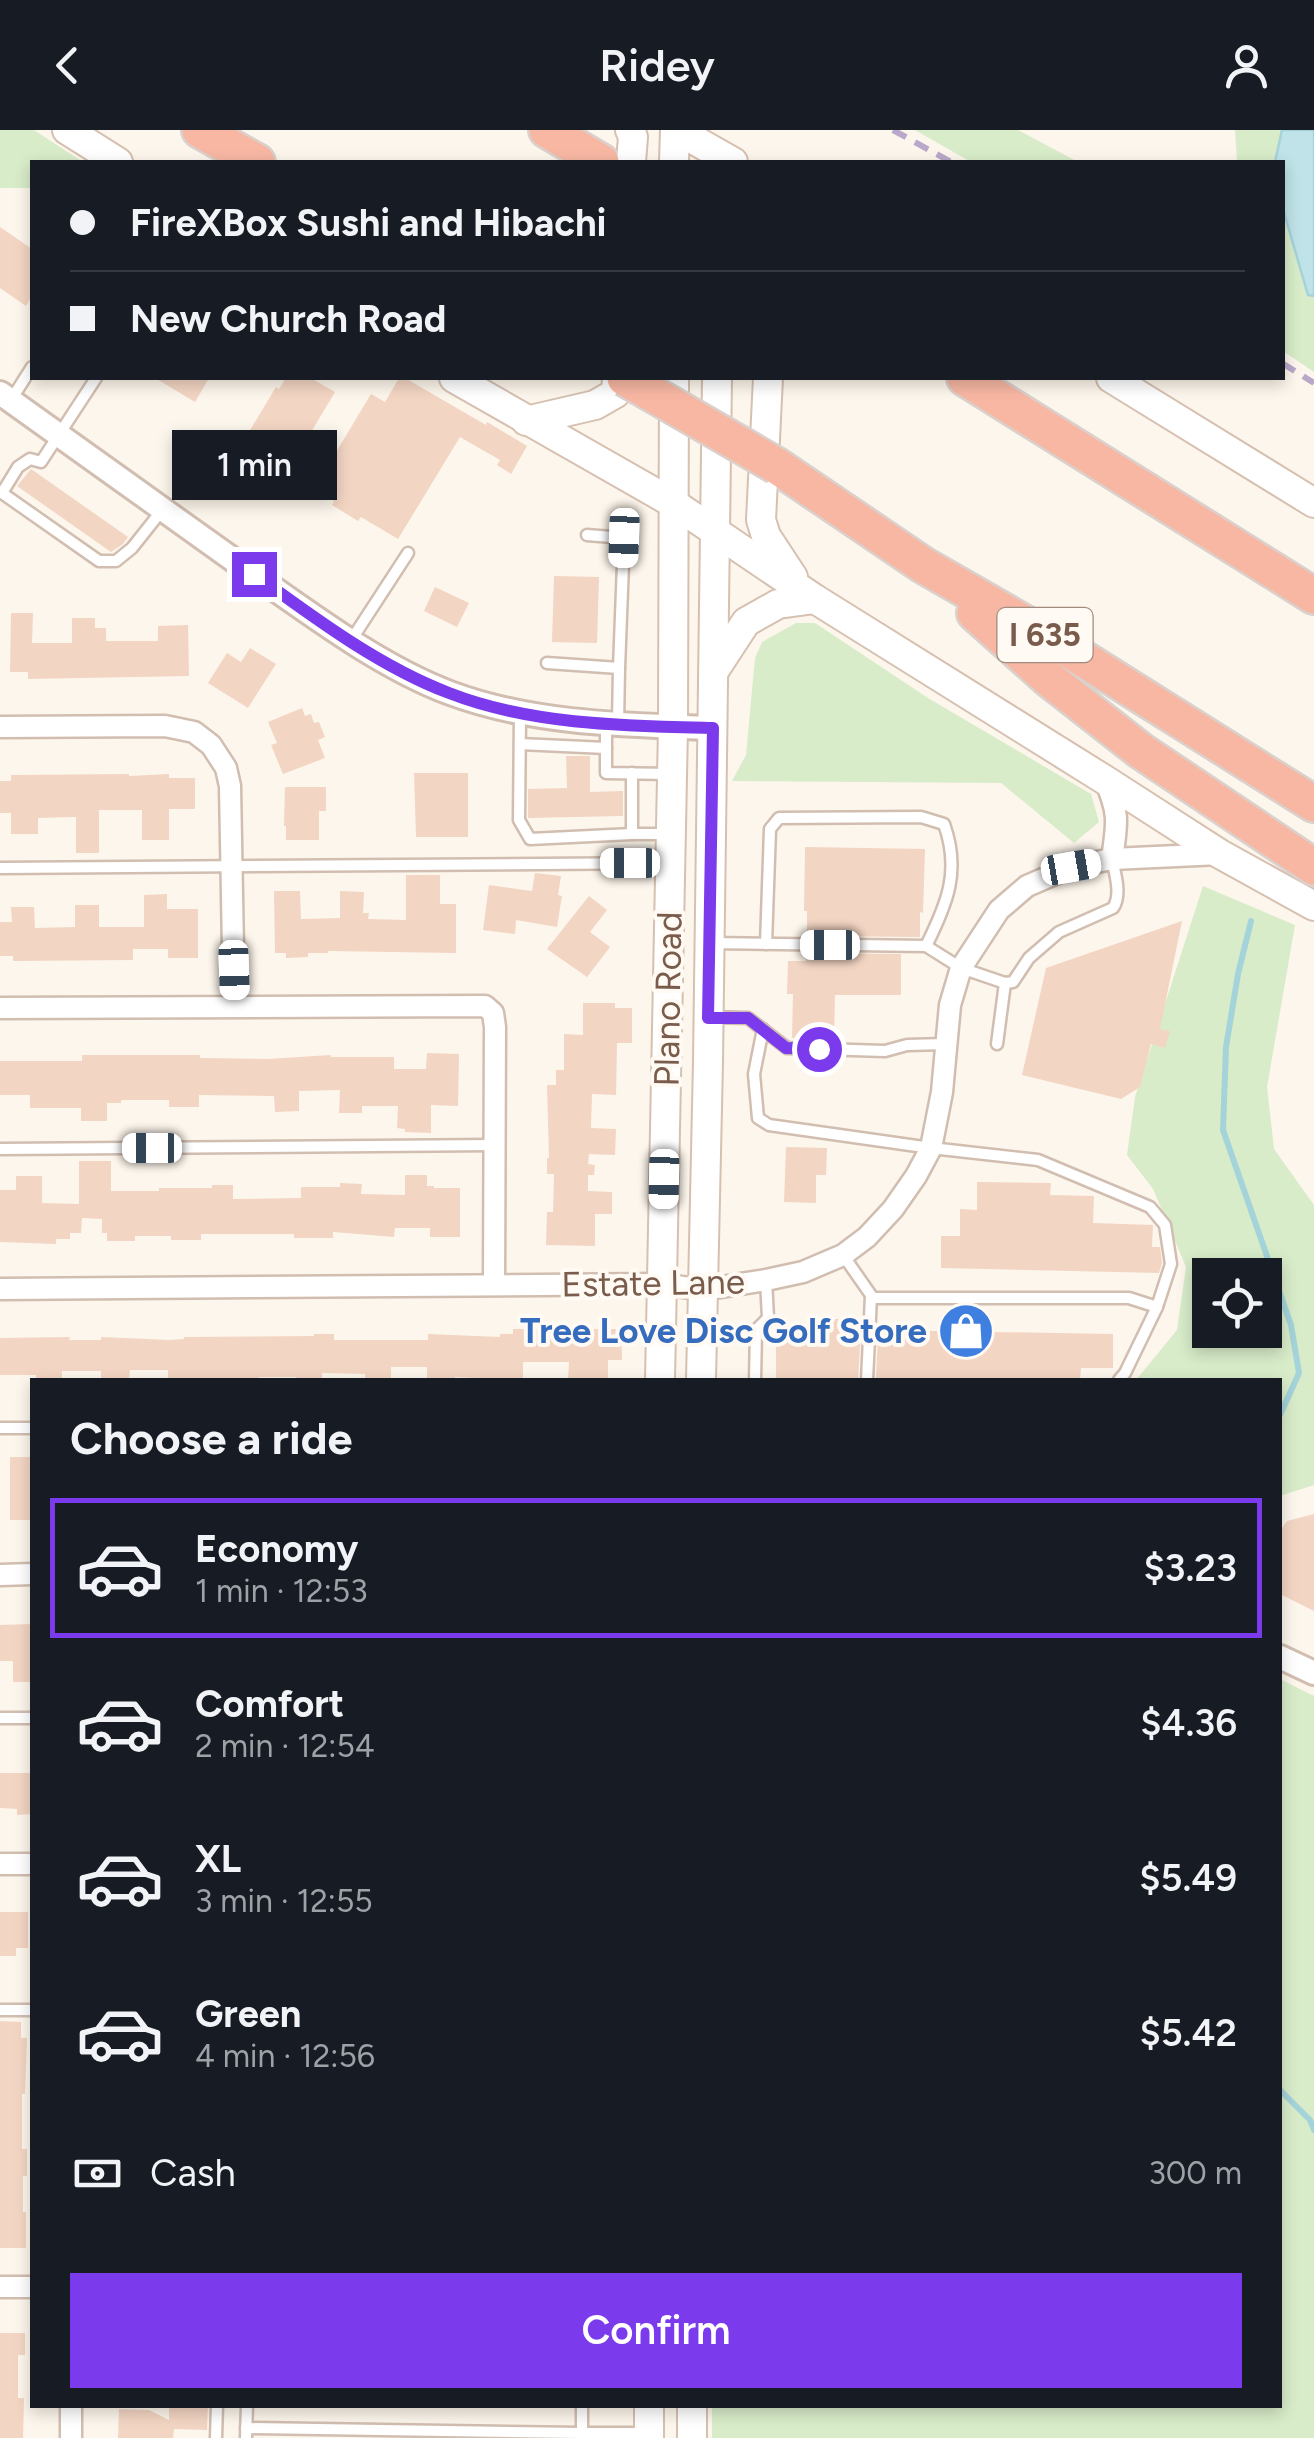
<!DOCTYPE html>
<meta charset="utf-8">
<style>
:root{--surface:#171b24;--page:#20242c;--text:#f1f3f6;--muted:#9ea1a6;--line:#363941;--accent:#7c3aed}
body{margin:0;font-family:Figtree,sans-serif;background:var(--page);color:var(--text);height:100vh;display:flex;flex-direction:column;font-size:38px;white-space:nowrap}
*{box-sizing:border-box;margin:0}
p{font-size:32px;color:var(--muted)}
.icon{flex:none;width:55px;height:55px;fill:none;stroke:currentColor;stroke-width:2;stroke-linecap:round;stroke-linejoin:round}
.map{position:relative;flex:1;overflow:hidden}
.sheet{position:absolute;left:30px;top:1248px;width:1252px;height:1030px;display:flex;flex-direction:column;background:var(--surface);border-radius:0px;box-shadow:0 5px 15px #0003}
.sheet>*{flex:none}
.banner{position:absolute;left:30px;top:30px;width:1255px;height:220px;border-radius:0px;box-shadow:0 5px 15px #0003;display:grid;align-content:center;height:220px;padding:0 40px;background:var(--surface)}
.controls{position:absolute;left:1192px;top:1128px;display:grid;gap:20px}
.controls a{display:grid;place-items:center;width:90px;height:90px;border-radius:0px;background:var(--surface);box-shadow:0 5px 15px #0003;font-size:50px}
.end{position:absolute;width:45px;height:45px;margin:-22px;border:12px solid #7c3aed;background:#fff;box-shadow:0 0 0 5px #fff}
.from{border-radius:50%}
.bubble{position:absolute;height:70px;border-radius:0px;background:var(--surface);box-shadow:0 5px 15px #0003;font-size:32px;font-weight:600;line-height:70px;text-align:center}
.car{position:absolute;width:30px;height:60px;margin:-30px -15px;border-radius:12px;box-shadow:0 0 8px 2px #0007;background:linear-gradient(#fff 24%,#345 0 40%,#fff 0 76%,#345 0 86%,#fff 0)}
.banner b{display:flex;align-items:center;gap:35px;height:95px;font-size:38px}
.banner b+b{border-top:2px solid var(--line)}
.banner i{width:25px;height:25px;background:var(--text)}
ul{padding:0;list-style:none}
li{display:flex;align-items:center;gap:30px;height:140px;margin:0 20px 15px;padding:0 20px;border:5px solid transparent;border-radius:0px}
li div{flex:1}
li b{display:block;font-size:38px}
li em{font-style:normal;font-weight:600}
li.active{border-color:var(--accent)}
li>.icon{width:90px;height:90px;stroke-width:1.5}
h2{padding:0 40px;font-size:45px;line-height:120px}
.pay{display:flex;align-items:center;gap:25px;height:110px;padding:0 40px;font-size:38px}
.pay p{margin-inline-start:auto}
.primary-button{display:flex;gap:20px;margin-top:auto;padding:20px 40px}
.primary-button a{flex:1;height:115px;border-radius:0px;background:var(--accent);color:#fff;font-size:40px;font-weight:600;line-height:115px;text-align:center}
header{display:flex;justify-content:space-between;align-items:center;height:130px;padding:0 40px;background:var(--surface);font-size:45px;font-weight:600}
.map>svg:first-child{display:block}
.green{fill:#d8ecc9;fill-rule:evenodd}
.water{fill:#bfe3e8;stroke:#a5d3da;stroke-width:2.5}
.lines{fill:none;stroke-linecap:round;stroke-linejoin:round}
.stream{stroke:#a5d3da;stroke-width:6}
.building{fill:#f3d5c3}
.service-casing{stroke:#d1beb0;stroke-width:15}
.minor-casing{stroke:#d1beb0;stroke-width:25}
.tertiary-casing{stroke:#d1beb0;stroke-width:28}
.secondary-casing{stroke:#d6c0b0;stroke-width:32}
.motorway-casing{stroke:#dad1cd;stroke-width:40}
.service{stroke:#fff;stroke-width:10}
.minor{stroke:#fff;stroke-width:20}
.tertiary{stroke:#fff;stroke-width:22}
.secondary{stroke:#fff;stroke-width:28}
.motorway{stroke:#f7b7a3;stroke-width:35}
.rail{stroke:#b9a8c9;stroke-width:6;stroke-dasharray:15 10;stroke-linecap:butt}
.motorway-bridge-casing{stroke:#dad1cd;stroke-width:40;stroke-linecap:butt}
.motorway-bridge{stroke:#f7b7a3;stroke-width:35}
.route{stroke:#7c3aed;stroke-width:12}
.labels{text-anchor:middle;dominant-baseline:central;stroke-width:8;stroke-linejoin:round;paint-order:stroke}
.shield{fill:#fffaf3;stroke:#a28b7f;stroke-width:2.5}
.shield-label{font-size:32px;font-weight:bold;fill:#7a5c4d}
.street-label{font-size:35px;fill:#7a5c4d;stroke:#fffaf3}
.shop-label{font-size:35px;font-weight:bold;fill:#366cbe;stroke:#fffaf3;text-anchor:end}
</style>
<header><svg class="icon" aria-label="back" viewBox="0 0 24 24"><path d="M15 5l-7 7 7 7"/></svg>Ridey<svg class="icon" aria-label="person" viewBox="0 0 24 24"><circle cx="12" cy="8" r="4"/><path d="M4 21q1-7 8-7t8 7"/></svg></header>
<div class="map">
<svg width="1314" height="2308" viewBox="0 0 1314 2308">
<rect width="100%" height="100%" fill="#fdf6ec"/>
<!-- green -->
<g class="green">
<polygon points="0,0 34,0 83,32 32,32 32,58 0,58"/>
<polygon points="915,0 1018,0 1078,32 971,32"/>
<polygon points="1235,0 1314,0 1314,242 1283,221 1282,32 1237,32"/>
<polygon points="796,493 815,493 928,568 1091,664 1099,692 1074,713 1001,653 732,651 746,625 755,528 762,512"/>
<path d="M 1203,756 L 1295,795 L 1267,957 L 1274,1019 L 1314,1075 L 1314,1355 L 1280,1366 L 1280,1250 L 1136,1250 L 1177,1200 L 1186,1137 L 1153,1059 L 1127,1025 L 1135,967 ZM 1210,1145 L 1265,1145 L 1265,1200 L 1210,1200 Z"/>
<polygon points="1280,1549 1314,1566 1314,2308 712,2308 712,2275 1280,2275"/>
</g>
<!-- water -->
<polygon class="water" points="1282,0 1314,0 1314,166 1308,165 1283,79 1282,32 1275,32"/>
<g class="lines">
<!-- stream -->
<g class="stream">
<polyline points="1251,791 1238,844 1226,917 1223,1000 1291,1195 1299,1243 1280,1285"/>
<polyline points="1280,1960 1310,1990 1314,2000"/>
</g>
</g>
<!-- building -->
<g class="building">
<polygon points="0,97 32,119 32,166 26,176 0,158"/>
<polygon points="155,248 209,248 195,272"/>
<polygon points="286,248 311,248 335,262 295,329 249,302 276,257 279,259"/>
<polygon points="399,248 405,248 486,295 487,292 527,316 511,344 497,335 500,330 460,307 398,409 361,387 358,391 332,375 334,371 314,359 371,264 385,272"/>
<polygon points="31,339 128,407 123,414 111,422 17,356"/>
<polygon points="554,446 599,447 597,513 552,512"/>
<polygon points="435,457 469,473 457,497 424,481"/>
<polygon points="11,483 33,483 32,513 72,513 72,488 95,488 95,498 106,498 106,511 158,511 158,496 188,495 189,546 28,549 28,542 10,542"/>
<polygon points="250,518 276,534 248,578 208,553 227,523 241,532"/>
<polygon points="302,578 305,586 311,584 314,593 319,592 325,607 318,610 325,628 283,644 271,615 277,613 268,592"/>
<polygon points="566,626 590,626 590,662 623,661 623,686 528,688 528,659 567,658"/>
<polygon points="414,643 468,643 468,707 416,707"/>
<polygon points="129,644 129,646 169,644 169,648 195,648 195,679 169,679 169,710 142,710 142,680 99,680 99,723 76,723 76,687 38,688 38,704 11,704 11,683 0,683 0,651 11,651 11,645"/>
<polygon points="285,657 326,657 326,681 319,681 319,710 286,710 286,696 284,696"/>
<polygon points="805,717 925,719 923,783 920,782 920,807 807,806 807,781 804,781"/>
<polygon points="535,743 561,746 558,765 562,766 557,797 516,790 515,804 483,800 489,755 532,761"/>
<polygon points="406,745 440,745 440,774 456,774 456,823 328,821 328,823 308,823 308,827 286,828 286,823 275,823 274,761 300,761 301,789 340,788 340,761 364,762 363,783 369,783 368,789 406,790"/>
<polygon points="167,764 167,779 198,779 198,828 168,828 168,819 133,819 133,830 13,831 13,826 0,826 0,792 12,792 11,777 34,777 35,798 75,797 75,775 99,775 99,797 144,797 144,765"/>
<polygon points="589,766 607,780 590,802 610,817 587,847 547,819"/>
<polygon points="1182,791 1160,899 1170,901 1165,918 1151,914 1140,957 1121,969 1022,945 1046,838"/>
<polygon points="807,823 901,824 901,865 835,865 834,909 792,908 793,864 787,864 788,831 806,831"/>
<polygon points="583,873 615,873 615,878 632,878 632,913 617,913 616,965 592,964 591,998 616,999 615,1025 589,1024 588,1034 595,1035 594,1045 588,1045 588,1061 612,1062 612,1084 595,1084 595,1116 546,1115 547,1082 553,1082 554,1044 547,1044 547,1028 549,1028 547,955 556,955 556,940 564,940 564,904 583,905"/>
<polygon points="427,923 459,924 458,976 431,975 431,1003 405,1002 405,999 397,998 398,976 362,976 362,983 339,983 340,960 299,961 299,981 275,982 274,966 199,965 199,977 169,977 169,970 121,970 121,973 107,973 107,991 81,991 81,978 30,978 30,965 0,965 0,931 82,931 82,925 200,925 200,928 267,929 331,925 331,927 394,927 394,939 426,939"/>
<polygon points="786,1017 827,1018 826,1045 816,1045 816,1073 784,1072"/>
<polygon points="79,1031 111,1031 111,1061 159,1061 159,1058 212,1058 212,1055 233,1055 233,1069 301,1068 301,1057 340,1057 340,1053 362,1054 361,1064 405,1065 405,1045 427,1045 427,1056 434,1056 434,1058 460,1058 460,1107 430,1107 430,1098 395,1098 394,1107 333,1102 333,1108 294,1108 294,1104 201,1104 201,1110 171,1110 171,1106 135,1106 135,1111 107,1111 107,1103 102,1103 102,1089 82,1088 81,1103 70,1103 70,1109 56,1109 56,1114 0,1112 0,1060 16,1060 16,1046 42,1046 42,1073 79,1074"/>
<polygon points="977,1052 1051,1053 1050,1065 1094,1066 1093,1093 1153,1095 1152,1117 1160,1117 1162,1133 1159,1143 941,1138 941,1106 960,1106 960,1079 977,1080"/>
<polygon points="816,1189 854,1189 854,1200 861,1200 858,1250 776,1250 776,1201 816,1201"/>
<polygon points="513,1199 621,1199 622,1230 608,1230 608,1250 568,1250 569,1232 523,1232 523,1250 455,1247 455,1250 427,1250 427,1237 391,1237 391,1250 365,1250 365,1244 322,1243 322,1250 296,1250 296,1247 259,1247 259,1250 168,1250 168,1240 130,1240 129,1250 101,1250 101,1241 62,1241 62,1250 36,1250 36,1245 0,1245 0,1208 70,1207 69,1210 101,1210 101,1207 169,1210 184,1209 184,1207 314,1206 314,1204 334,1204 334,1210 428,1210 428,1204 500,1207 500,1204 513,1204"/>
<polygon points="878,1200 1113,1204 1113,1238 1081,1238 1080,1250 876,1250"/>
<rect x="10" y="1327" width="22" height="63"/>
<polygon points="1314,1384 1314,1481 1280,1464 1280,1401 1287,1391"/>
<polygon points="32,1494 32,1552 13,1552 13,1531 0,1531 0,1495"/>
<polygon points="0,1643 32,1643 32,1684 17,1685 17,1679 0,1678"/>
<polygon points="0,1782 28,1782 28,1818 16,1818 16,1826 0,1826"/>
<polygon points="0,1891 21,1892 21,1908 27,1908 25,1964 22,1964 22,2019 27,2019 27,2046 23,2046 23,2082 26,2082 26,2118 0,2118"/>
<polygon points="0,2203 25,2203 25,2225 18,2225 18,2268 24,2268 23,2308 0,2308"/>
<polygon points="169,2276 208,2276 207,2300 174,2299 173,2308 118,2308 119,2279 149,2280 169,2290"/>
</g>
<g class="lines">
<!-- service casing -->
<g class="service-casing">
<g id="service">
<polyline points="96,248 41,332 30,329 18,337 2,363 99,431 116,431 132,418 163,379"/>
<polyline points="11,270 32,237"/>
<polyline points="587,405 624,408 619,538"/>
<polyline points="352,509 408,423"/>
<polyline points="547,533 619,538 618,593"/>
<polyline points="520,584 519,690 530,709 632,704"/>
<polyline points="606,595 606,643 671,644"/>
<polyline points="520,614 606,618"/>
<polyline points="632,643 632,704 670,704"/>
<polyline points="0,738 669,733"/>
<path d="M 710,813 L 926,816 L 961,838 L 1005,853 L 1013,852 L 1029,828 L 1059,802 L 1113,778 C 1122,765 1115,744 1112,729"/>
<path d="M 766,814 L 770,699 L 779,688 L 921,687 L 944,694 C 961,741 947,774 926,816"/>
<polyline points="710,887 748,888 787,918 885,921 907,915 946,914"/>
<polyline points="763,899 754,944 758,988 769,995 931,1018 1038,1030 1150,1077 1165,1095 1171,1134 1157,1177 1129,1168 873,1168 843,1125"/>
<polyline points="997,914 1005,853"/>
<polyline points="0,1019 494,1015"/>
<polyline points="755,1250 756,1200 768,1188 766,1150"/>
<polyline points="867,1250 871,1166"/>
<polyline points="1119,1250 1125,1243 1157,1177"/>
<polyline points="0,1298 32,1298"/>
<polyline points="0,1588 32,1588"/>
<polyline points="0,1880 32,1880"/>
<polyline points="246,2298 582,2303 582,2275"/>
<polyline points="582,2303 646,2303"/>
<polyline points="216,2308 217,2275"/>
<polyline points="246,2308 247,2275"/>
</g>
</g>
<!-- minor casing -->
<g class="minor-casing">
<g id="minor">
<polyline points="0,597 165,596 194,602 211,615 226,638 230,656 234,875"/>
<path d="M 1105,650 C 1120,685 1117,693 1112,729"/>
<polyline points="0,878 485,876 493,883 495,897 494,1155"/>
<polyline points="0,1159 663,1154 702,1160 766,1150 803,1142 843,1125 867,1107 893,1079 916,1046 931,1018 942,962 950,875 961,838 999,780 1027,756 1071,737 1112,729 1220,724"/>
<polyline points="0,1445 32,1444"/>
<polyline points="0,1734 32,1734"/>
<polyline points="0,2157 32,2157"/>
<polyline points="71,2308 71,2275"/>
</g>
</g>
<!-- tertiary casing -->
<g class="tertiary-casing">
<g id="tertiary">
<path d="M 0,263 C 81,321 161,378 242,436 C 305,480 378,536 450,563 C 533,594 626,595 713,598"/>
<polyline points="1280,1527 1314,1543"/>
</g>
</g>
<!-- secondary casing -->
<g class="secondary-casing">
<g id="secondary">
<polyline points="67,0 118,32"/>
<polyline points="630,0 633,7 631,32"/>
<polyline points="677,0 733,32"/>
<polyline points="674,32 675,0"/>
<polyline points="454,248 673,373 815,469 1105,650 1220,724 1314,776"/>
<polyline points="768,248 761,390 766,406 793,447"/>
<polyline points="1111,248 1314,373"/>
<polyline points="526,291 595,275 616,263 617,248"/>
<polyline points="714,541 746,492 778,474 815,469"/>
<polyline points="660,1250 673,597 674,248"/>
<polyline points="701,1250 708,932 717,248"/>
<polyline points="649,2275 649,2308"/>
<polyline points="692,2275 692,2308"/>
</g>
</g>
<!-- motorway casing -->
<g class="motorway-casing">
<g id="motorway">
<polyline points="200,0 257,32"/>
<polyline points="547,0 601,32"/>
<polyline points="965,248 1314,466"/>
<polyline points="777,336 923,435 1050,508 1314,674"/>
<polyline points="975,483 1049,549 1141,621 1314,737"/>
</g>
</g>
<!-- service -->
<use href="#service" class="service"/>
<!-- minor -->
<use href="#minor" class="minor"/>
<!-- tertiary -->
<use href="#tertiary" class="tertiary"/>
<!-- secondary -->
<use href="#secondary" class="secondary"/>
<!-- motorway -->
<use href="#motorway" class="motorway"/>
<!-- rail -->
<g class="rail">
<polyline points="893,0 951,32"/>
<polyline points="1282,233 1314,253"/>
</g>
<!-- motorway-bridge casing -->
<g class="motorway-bridge-casing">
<polyline id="motorway-bridge" points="625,248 777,336"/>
</g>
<!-- motorway-bridge -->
<use href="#motorway-bridge" class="motorway-bridge"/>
</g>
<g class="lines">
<!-- route -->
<path class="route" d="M 254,444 C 313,487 380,537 449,563 C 531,595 626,596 713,598 L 708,888 L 748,888 L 786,918 L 819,919"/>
</g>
<!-- icons -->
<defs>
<g id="shop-disc" transform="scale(2.875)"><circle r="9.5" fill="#3f7fe0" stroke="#fffaf3"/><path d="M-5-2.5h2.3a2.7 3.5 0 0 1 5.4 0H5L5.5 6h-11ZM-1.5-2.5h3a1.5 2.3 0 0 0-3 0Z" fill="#fff"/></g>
</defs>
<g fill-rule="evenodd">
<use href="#shop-disc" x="966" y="1201"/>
</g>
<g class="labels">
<!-- shield labels -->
<rect class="shield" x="997.5" y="478" width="95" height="54" rx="8"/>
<g class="shield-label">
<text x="1045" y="505">I 635</text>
</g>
<!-- street labels -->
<g class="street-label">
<text transform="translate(668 869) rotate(-89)">Plano Road</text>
<text transform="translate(653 1153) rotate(-1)">Estate Lane</text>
</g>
<!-- shop labels -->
<g class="shop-label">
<text x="927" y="1201">Tree Love Disc Golf Store</text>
</g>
</g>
</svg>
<div class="controls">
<a><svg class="icon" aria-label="locate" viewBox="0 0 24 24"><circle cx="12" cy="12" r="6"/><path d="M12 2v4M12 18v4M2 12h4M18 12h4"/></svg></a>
</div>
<i class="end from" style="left:819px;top:919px"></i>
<i class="end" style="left:254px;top:444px"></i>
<div class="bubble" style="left:172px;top:300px;width:165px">1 min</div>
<i class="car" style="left:624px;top:408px;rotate:182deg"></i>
<i class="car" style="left:630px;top:733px;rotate:270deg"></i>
<i class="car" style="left:1071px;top:737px;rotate:80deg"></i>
<i class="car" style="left:830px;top:815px;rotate:270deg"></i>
<i class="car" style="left:234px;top:840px;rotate:178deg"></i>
<i class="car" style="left:152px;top:1018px;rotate:270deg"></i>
<i class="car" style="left:664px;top:1049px;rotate:181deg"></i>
<div class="banner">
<b><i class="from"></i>FireXBox Sushi and Hibachi</b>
<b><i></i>New Church Road</b>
</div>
<section class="sheet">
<h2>Choose a ride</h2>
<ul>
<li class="active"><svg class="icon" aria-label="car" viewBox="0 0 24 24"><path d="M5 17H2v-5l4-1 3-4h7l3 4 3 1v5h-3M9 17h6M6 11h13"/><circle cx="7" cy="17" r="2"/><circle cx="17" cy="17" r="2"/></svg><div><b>Economy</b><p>1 min · 12:53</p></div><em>$3.23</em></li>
<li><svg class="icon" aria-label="car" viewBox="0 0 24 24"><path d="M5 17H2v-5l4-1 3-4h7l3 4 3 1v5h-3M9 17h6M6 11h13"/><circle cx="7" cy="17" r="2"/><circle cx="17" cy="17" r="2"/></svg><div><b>Comfort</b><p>2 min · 12:54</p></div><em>$4.36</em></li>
<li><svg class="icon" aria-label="car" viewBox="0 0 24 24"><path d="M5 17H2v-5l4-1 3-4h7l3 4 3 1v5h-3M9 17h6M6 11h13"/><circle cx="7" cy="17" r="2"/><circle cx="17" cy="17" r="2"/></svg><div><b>XL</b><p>3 min · 12:55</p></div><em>$5.49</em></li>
<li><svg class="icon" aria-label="car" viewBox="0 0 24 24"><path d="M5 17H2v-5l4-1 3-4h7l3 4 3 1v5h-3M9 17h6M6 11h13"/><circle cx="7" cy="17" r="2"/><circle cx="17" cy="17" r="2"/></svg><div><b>Green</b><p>4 min · 12:56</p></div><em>$5.42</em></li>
</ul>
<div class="pay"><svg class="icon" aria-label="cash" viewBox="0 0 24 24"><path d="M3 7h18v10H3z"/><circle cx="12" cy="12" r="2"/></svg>Cash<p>300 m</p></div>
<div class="primary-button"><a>Confirm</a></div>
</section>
</div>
